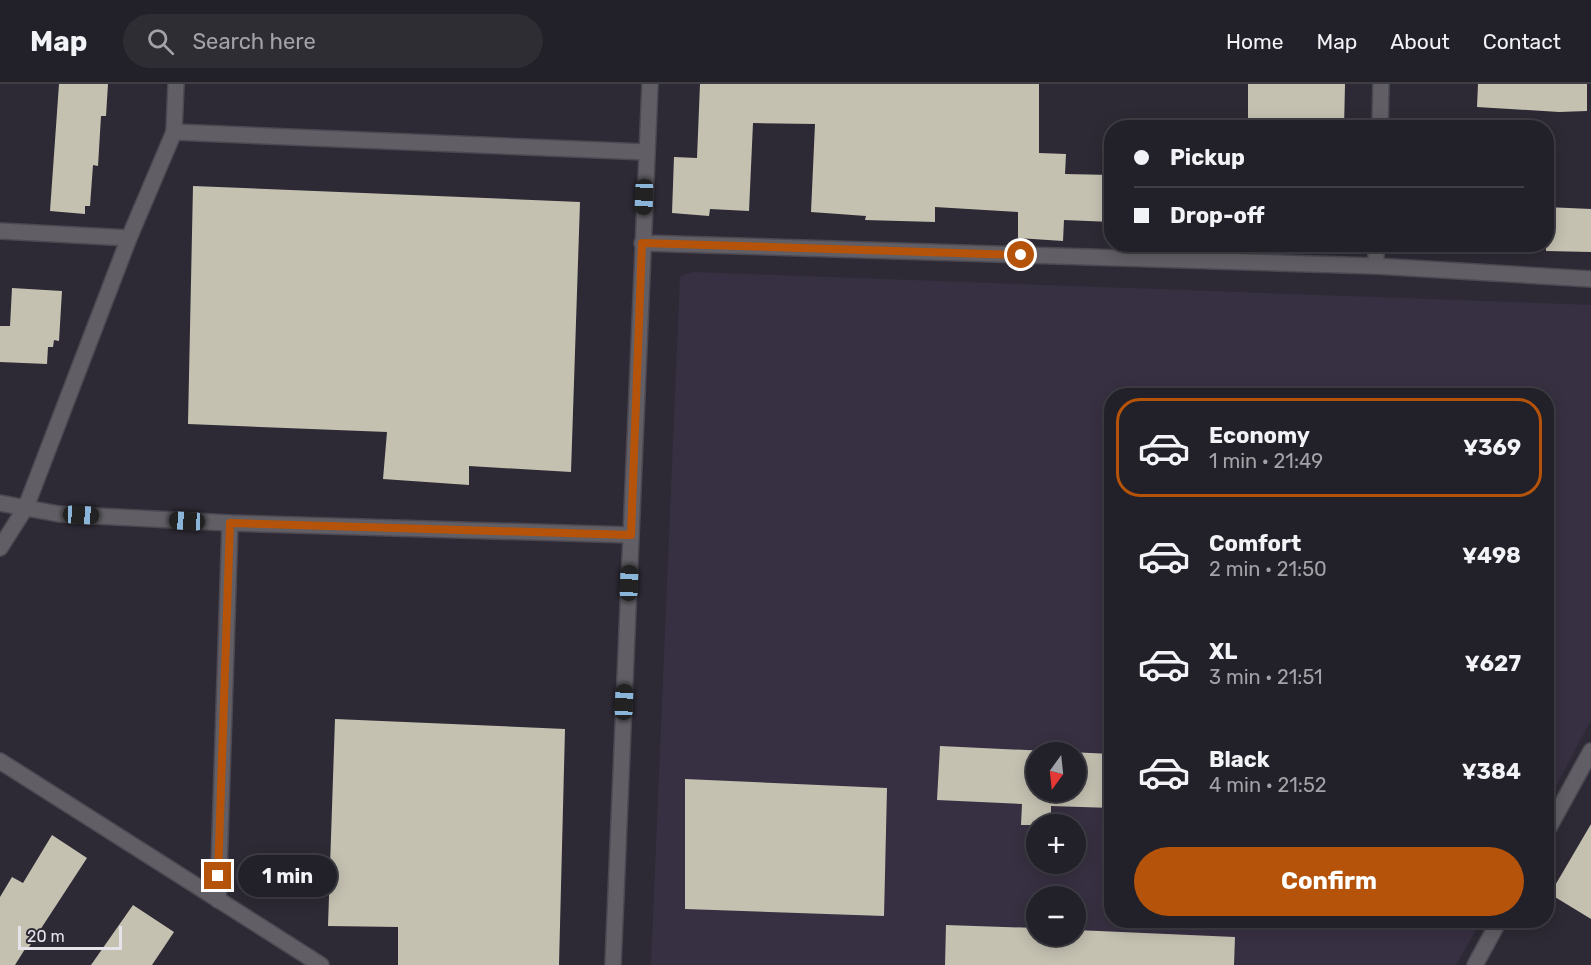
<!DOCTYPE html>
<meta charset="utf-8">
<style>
:root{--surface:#222028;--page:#2e2d34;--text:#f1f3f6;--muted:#a2a3a8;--line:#3f3e45;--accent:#b45309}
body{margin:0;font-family:Rubik,sans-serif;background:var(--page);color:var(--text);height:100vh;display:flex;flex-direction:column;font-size:22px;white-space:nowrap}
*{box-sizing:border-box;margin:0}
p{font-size:20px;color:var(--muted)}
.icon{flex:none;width:33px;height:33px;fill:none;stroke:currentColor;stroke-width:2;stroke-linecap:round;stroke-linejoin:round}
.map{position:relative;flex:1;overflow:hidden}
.drawer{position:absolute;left:1104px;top:304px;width:450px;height:540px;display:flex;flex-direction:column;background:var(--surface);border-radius:24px;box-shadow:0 3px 15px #0003,0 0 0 2px var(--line)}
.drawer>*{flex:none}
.top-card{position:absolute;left:1104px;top:36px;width:450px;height:132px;border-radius:24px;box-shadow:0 3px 15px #0003,0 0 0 2px var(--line);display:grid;align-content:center;height:132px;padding:0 30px;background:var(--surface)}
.needle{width:39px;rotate:195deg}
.buttons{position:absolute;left:1026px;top:658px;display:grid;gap:12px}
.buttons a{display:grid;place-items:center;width:60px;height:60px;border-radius:50%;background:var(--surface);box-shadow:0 3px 15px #0003,0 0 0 2px var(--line);font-size:30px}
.scale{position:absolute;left:18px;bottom:15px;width:104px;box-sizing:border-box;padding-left:6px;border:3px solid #e6e3eb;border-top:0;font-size:16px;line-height:21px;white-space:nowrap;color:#e6e3eb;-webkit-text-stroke:4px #2e2a35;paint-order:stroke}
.end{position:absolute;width:27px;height:27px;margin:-14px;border:8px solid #b45309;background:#fff;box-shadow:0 0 0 3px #fff}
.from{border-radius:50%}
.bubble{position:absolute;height:42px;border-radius:21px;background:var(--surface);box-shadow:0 3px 15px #0003,0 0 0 2px var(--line);font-size:20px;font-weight:700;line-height:42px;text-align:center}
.car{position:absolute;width:18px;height:36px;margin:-18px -9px;border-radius:8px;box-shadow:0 0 4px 2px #0007;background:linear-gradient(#222 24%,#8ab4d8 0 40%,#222 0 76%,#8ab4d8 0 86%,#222 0)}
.top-card b{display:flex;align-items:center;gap:21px;height:57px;font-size:22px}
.top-card b+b{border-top:2px solid var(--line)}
.top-card i{width:15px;height:15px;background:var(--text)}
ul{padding:10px 0 0;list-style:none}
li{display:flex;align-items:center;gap:18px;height:99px;margin:0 12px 9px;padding:0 18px;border:3px solid transparent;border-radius:24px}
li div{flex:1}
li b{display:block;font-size:22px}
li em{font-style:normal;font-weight:700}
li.current{border-color:var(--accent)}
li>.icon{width:54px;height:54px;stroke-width:1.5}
.cta{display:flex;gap:12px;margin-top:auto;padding:12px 30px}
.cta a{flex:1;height:69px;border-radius:36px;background:var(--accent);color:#fff;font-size:24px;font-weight:700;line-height:69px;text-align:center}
header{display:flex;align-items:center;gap:36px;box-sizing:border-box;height:84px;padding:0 30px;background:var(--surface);border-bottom:2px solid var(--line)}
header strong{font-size:28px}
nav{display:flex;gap:33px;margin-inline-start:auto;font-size:21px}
.search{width:420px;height:54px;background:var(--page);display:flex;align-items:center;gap:15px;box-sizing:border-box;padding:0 21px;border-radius:33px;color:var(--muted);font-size:22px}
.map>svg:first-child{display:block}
.built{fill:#373042;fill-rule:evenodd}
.building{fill:#c5c1b1;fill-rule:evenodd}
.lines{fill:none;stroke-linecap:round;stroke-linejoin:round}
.minor-casing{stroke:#4b4852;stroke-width:18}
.tertiary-casing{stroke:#4b4852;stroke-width:18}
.minor{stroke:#615f65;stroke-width:15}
.tertiary{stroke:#615f65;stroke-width:15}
.route{stroke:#b45309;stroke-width:8}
</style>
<header>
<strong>Map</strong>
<div class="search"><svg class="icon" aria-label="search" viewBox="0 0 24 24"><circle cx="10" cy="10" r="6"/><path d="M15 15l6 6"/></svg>Search here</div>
<nav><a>Home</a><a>Map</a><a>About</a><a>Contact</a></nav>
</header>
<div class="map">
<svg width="1591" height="881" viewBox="0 0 1591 881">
<rect width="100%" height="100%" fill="#2e2a35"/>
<!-- built -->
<path class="built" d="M 692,188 L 1591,221 L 1591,636 L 1547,719 L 1546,312 L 1112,312 L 1112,837 L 1481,837 L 1456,881 L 651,881 L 680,193 ZM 1036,669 L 1076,669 L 1076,708 L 1036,708 ZM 1036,741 L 1076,741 L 1076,780 L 1036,780 ZM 1036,813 L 1076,813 L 1076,852 L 1036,852 Z"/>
<!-- building -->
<g class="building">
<polygon points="59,0 108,0 106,32 101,32 98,82 93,81 90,122 85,122 85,130 50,127"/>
<polygon points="700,0 1039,0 1039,69 1066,70 1065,90 1112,91 1112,138 1064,136 1063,157 1018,154 1018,128 935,123 935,138 865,136 866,132 811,128 815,40 753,39 749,127 710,125 709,132 672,129 674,73 697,74"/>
<polygon points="1248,0 1345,0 1344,44 1248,44"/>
<polygon points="1478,0 1587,0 1587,27 1559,28 1477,23"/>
<polygon points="193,102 580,118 571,388 469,382 469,401 383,395 387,348 188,340"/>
<polygon points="1546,123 1591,125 1591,168 1546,167"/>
<polygon points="12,204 62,207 59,257 54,256 53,263 48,263 47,280 0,278 0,242 10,242"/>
<polygon points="335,635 565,645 559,881 398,881 398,843 328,842"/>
<path d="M 940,662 L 1112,670 L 1112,724 L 1051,722 L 1051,741 L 1021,741 L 1022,720 L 937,716 ZM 1036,669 L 1076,669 L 1076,708 L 1036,708 Z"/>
<polygon points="685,695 887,704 884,832 685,825"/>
<polygon points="1591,740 1591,835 1550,810"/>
<polygon points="52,751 87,774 27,866 25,865 15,881 0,881 0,813 12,793 23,799"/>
<polygon points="133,821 174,848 152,881 91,881"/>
<polygon points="946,841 1036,844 1036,852 1076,852 1076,846 1235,853 1234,881 945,881"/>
</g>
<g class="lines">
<!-- minor casing -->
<g class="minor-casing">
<g id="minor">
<polyline points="1380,44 1381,0"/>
<polyline points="174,48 646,68"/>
<polyline points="0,147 129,154"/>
<polyline points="642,159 1376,182 1591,195"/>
<polyline points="1376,182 1376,160"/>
<polyline points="0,419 59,430 230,439 631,451"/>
<polyline points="0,464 26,423 129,154 174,48 176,0"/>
<polyline points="0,677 321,881"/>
<polyline points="1546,749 1591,667"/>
<polyline points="218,816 230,439"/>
<polyline points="1475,881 1499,837"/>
</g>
</g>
<!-- tertiary casing -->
<g class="tertiary-casing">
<polyline id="tertiary" points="613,881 650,0"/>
</g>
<!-- minor -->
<use href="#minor" class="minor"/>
<!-- tertiary -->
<use href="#tertiary" class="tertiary"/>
</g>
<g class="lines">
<!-- route -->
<polyline class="route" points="218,792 230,439 631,451 642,159 1021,171"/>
</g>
</svg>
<div class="buttons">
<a><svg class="needle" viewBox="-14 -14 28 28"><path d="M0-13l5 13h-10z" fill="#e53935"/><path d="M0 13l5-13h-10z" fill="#a2a3a8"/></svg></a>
<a>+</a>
<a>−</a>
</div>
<div class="scale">20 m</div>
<i class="end from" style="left:1021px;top:171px"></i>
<i class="end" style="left:218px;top:792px"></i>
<div class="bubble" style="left:238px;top:771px;width:99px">1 min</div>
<i class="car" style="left:644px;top:113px;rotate:182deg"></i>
<i class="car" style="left:81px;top:431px;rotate:93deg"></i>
<i class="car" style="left:187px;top:437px;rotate:273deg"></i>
<i class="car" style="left:629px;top:499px;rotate:2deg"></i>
<i class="car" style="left:624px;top:618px;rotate:2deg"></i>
<div class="top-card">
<b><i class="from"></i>Pickup</b>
<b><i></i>Drop-off</b>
</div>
<section class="drawer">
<ul>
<li class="current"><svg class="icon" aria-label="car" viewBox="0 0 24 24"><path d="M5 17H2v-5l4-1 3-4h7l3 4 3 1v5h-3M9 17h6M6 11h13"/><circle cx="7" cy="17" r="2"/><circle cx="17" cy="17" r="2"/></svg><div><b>Economy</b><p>1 min · 21:49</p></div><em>¥369</em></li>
<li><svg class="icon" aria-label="car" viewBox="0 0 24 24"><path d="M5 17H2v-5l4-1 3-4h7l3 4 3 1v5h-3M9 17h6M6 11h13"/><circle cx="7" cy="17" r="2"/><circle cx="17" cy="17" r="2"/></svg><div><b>Comfort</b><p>2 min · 21:50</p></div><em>¥498</em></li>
<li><svg class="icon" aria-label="car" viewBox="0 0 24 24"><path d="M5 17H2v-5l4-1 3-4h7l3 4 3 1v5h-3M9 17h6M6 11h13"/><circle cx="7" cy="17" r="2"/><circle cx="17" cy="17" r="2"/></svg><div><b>XL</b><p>3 min · 21:51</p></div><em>¥627</em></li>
<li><svg class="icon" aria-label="car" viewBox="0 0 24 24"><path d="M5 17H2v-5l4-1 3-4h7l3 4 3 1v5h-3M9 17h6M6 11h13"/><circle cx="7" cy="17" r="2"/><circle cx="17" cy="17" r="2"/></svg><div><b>Black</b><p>4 min · 21:52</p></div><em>¥384</em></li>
</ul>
<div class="cta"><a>Confirm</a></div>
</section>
</div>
